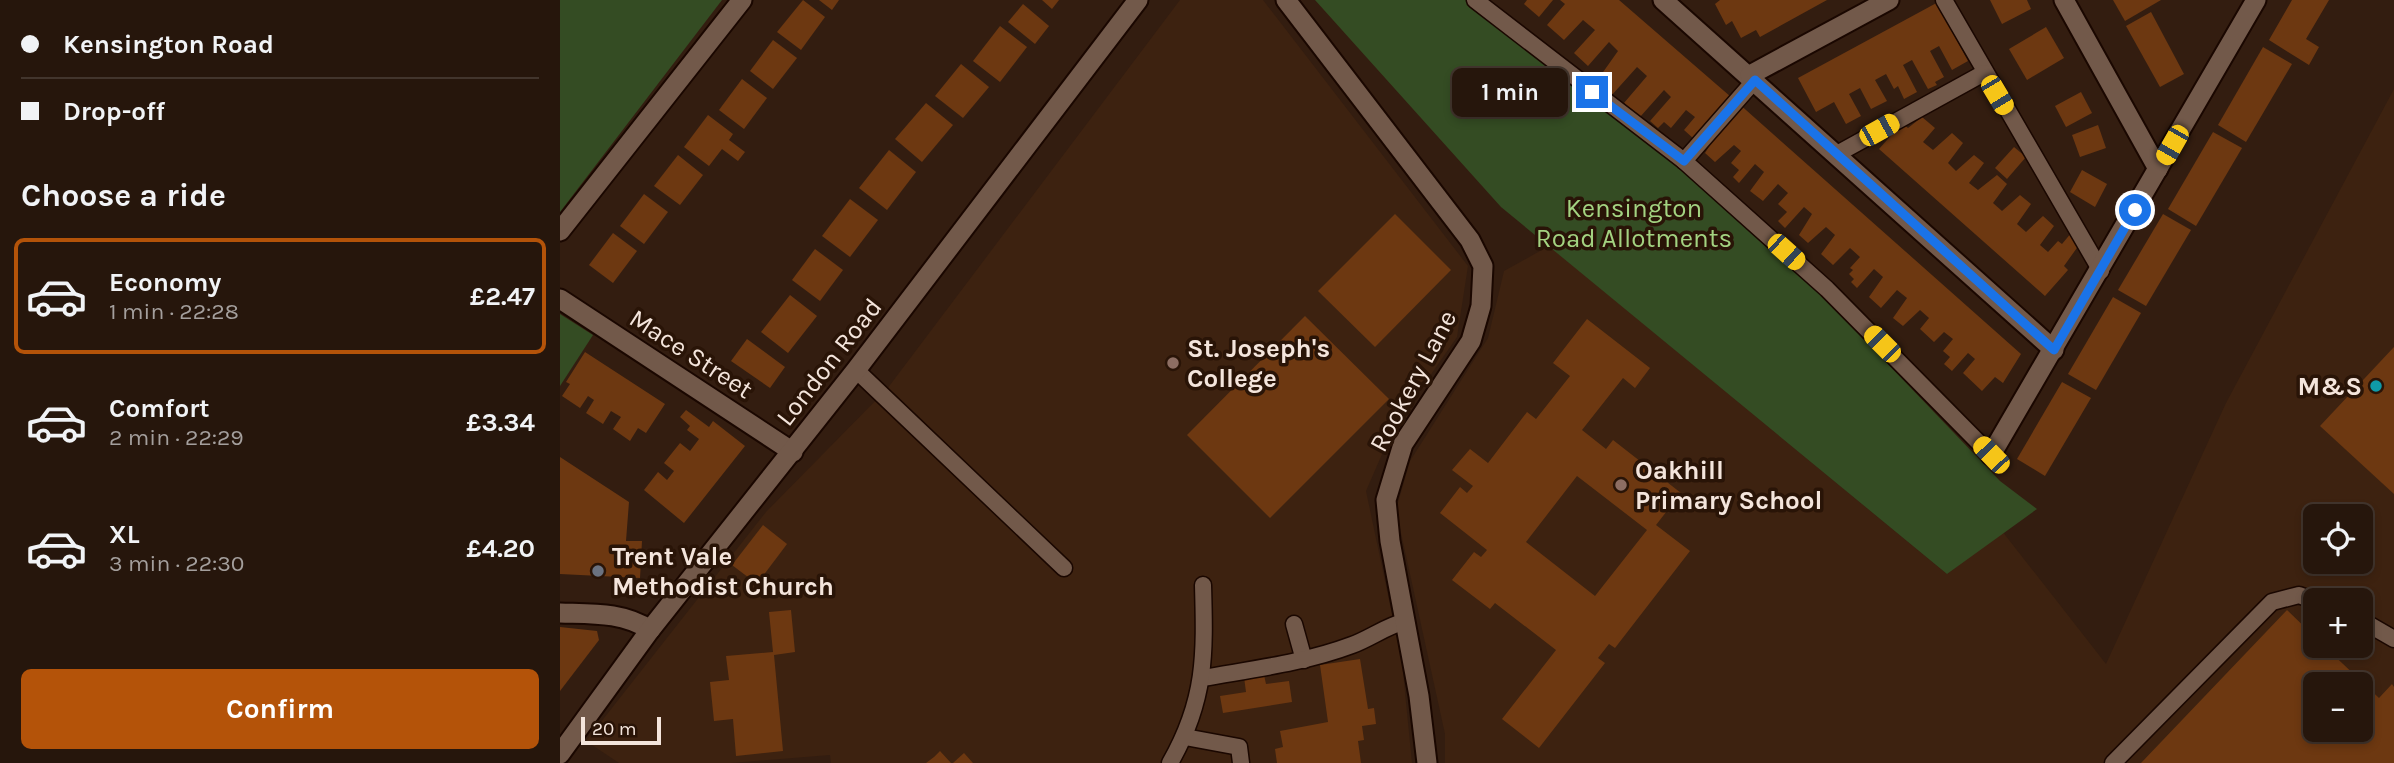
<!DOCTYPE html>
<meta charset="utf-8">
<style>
:root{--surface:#26160c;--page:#32231a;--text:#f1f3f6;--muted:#a49f9d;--line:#42352d;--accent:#b45309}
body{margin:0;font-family:Karla,sans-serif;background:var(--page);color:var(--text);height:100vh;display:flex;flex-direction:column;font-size:26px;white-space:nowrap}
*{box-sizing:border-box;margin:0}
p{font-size:23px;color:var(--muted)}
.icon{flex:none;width:38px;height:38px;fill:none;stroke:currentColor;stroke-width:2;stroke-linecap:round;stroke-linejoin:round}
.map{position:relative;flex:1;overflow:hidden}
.drawer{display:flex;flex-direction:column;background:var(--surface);width:560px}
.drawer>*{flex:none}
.banner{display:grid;align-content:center;height:154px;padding:0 21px;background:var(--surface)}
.tools{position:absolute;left:1743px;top:504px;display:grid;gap:14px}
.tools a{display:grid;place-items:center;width:70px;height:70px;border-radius:10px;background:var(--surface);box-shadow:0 4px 10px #0003,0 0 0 2px var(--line);font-size:35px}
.scale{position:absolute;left:21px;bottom:18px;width:80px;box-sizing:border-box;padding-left:7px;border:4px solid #f4e5dc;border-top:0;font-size:19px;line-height:24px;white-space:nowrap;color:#f4e5dc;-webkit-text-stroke:5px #291407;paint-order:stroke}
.end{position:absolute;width:32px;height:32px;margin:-16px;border:9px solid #1a73e8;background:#fff;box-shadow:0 0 0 4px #fff}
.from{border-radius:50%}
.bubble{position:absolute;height:49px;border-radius:10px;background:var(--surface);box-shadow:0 4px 10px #0003,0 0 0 2px var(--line);font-size:23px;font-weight:700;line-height:49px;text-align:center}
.car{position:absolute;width:21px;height:42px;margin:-21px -10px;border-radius:9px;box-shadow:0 0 5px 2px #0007;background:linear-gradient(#f5c518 24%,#345 0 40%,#f5c518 0 76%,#345 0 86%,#f5c518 0)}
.banner b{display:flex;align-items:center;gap:24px;height:66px;font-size:26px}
.banner b+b{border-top:2px solid var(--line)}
.banner i{width:18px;height:18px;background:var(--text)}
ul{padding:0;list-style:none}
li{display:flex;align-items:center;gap:21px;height:116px;margin:0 14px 10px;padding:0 7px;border:4px solid transparent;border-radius:10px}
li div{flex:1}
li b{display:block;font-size:26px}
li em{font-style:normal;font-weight:700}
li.on{border-color:var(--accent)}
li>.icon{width:63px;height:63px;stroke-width:1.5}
h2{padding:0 21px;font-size:32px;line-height:84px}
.cta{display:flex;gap:14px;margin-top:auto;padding:14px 21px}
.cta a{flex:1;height:80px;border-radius:10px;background:var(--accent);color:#fff;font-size:28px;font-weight:700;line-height:80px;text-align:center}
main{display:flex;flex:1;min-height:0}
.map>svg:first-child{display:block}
.built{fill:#3d2210;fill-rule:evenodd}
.green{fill:#344c23}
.building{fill:#6d3811;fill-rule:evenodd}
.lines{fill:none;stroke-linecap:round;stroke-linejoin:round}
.service-casing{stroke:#1a0700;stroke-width:19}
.minor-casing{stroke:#1a0700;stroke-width:23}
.secondary-casing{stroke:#1a0700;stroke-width:23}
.service{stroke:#72594a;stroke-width:16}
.minor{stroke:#72594a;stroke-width:19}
.secondary{stroke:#72594a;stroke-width:19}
.route{stroke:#1a73e8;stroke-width:9}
.education-dot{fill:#8d6e63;stroke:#291407;stroke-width:2.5}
.culture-dot{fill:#0f9aa8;stroke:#291407;stroke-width:2.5}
.worship-dot{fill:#6b7280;stroke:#291407;stroke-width:2.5}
.labels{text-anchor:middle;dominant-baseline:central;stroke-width:7;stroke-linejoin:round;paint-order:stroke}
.park-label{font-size:26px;fill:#a3d381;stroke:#291407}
.poi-label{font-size:26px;font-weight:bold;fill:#f4e5dc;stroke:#291407;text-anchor:start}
.street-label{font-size:26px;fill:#f4e5dc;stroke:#291407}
</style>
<main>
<section class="drawer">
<div class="banner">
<b><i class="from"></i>Kensington Road</b>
<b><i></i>Drop-off</b>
</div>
<h2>Choose a ride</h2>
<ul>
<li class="on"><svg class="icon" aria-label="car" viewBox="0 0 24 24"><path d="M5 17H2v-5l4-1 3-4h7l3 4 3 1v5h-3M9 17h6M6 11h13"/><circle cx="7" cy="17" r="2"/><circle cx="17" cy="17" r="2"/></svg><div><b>Economy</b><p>1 min · 22:28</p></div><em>£2.47</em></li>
<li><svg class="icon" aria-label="car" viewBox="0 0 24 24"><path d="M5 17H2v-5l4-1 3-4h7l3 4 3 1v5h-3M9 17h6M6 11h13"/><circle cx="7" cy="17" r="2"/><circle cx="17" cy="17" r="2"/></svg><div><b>Comfort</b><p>2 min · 22:29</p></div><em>£3.34</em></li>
<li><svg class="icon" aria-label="car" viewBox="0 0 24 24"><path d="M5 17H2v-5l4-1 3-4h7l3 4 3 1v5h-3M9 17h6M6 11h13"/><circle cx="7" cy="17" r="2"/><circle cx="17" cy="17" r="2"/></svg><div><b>XL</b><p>3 min · 22:30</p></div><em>£4.20</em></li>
</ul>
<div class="cta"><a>Confirm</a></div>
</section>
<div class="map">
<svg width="1834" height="763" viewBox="0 0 1834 763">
<rect width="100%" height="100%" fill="#331d10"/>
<!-- built -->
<g class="built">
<polygon points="620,0 703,0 908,266 897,337 833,429 806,491 842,662 852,763 271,763 270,755 171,763 59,763 26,741 206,512 327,389"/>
<path d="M 1834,89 L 1834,763 L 885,763 L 885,734 L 836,510 L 850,461 L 928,338 L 944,271 L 989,246 L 1387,574 L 1442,531 L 1546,664 L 1666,403 ZM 1755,516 L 1801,516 L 1801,562 L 1755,562 ZM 1755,600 L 1801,600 L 1801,646 L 1755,646 ZM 1755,684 L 1801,684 L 1801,730 L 1755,730 Z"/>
</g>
<!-- green -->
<g class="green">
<polygon points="0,0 162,0 0,212"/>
<polygon points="755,0 906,0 928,21 1114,161 1261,294 1440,481 1477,509 1387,574 941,207"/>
<polygon points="0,314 33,335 0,386"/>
</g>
<!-- building -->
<g class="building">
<polygon points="243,0 265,17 241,50 217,32"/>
<polygon points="259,0 279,0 272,10"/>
<polygon points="482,0 499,0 492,9"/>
<polygon points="967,0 993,0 979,17 964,4"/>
<polygon points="1000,0 1059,0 1171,97 1134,139 1124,130 1135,117 1126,110 1111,128 1104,122 1098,128 1090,121 1111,97 1104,90 1080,117 1064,103 1087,76 1077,67 1051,96 1036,82 1058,51 1049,42 1028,66 1014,53 1035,30 1023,20 1004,40 987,25 1005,4"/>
<polygon points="1160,0 1267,0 1200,37 1196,30 1181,38 1172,21 1166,25 1155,4"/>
<polygon points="1382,0 1402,33 1395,37 1408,61 1392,70 1379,46 1370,51 1384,77 1375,82 1377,85 1368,89 1352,60 1343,65 1357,92 1344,99 1338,86 1334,89 1326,74 1315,80 1327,101 1311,109 1300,88 1289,94 1301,116 1286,124 1274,102 1256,112 1238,78"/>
<polygon points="1430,0 1467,0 1471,9 1442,24"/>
<polygon points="1553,0 1601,0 1565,21"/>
<polygon points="1732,0 1769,0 1746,39 1759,47 1749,65 1709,40"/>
<polygon points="463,4 489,26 475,44 448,22"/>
<polygon points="1591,12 1624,74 1600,87 1566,26"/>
<polygon points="440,26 467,47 440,82 413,61"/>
<polygon points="1486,27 1504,58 1467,80 1449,49"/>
<polygon points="213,40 237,58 213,89 190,71"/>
<polygon points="1703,47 1732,64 1686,142 1658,125"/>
<polygon points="401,64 429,87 403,118 375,96"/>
<polygon points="182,79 207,98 184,129 159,110"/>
<polygon points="1521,92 1532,113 1506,127 1495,106"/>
<polygon points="1177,102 1461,354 1443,383 1435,377 1422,391 1403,373 1415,359 1408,353 1392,371 1384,364 1390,357 1383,351 1393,339 1384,332 1374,342 1360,329 1369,318 1360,310 1343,326 1333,318 1347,298 1337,290 1321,308 1309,297 1323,277 1314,269 1297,288 1291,282 1294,279 1289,274 1293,270 1290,268 1300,257 1290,248 1273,265 1261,254 1275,235 1266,227 1248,243 1239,235 1252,214 1244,207 1225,228 1218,221 1227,212 1218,204 1228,193 1218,184 1203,201 1190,191 1204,172 1195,164 1179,183 1173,177 1179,170 1171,163 1181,151 1174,145 1155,162 1145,153"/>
<polygon points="366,103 393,125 362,162 335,139"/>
<polygon points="148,115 173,134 169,140 185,152 178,161 162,149 149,166 124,147"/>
<polygon points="1362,117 1375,128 1363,142 1373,150 1392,133 1403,143 1388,163 1396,171 1414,155 1424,163 1409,183 1418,190 1437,175 1447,184 1433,203 1442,211 1460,195 1471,204 1457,224 1466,232 1483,216 1494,226 1480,245 1488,252 1498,241 1502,244 1512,232 1519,245 1504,266 1508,270 1485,296 1319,149 1342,123 1348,128"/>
<polygon points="1538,125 1546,148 1520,157 1512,135"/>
<polygon points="1653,132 1682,148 1636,226 1608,209"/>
<polygon points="1454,147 1466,157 1447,179 1435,168"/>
<polygon points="329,150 356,172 327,210 299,188"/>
<polygon points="118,155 143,175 120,205 94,186"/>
<polygon points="1522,170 1547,184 1535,207 1510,192"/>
<polygon points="84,194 108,212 84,244 60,226"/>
<polygon points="290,199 318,220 290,257 262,236"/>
<polygon points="835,214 891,270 815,347 758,291"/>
<polygon points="1603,214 1631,230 1586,306 1558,290"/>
<polygon points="53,233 77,251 53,283 29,265"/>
<polygon points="255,249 283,270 260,301 232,280"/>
<polygon points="230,295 257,316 228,353 201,332"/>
<polygon points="1553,297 1581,313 1536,390 1508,374"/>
<polygon points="745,316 829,399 710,518 627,435"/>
<path d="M 1027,319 L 1090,368 L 1075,388 L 1063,378 L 1022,430 L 1046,449 L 1053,440 L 1121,493 L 1096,525 L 1130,551 L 1055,648 L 1049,644 L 1038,658 L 1045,663 L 979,748 L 942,719 L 996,650 L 935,603 L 930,609 L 892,580 L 914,552 L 921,557 L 927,550 L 880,513 L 900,487 L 907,493 L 913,486 L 892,470 L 910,449 L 928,463 L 967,412 L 976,419 L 1010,376 L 993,363 ZM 1017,476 L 1087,530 L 1035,596 L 966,542 Z"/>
<polygon points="187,339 225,367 210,388 171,361"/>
<polygon points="1834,347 1834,494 1760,426"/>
<polygon points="25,352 105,404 86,433 78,428 70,441 53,429 61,417 51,411 43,424 26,413 34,400 28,396 20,408 2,396 10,384 6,382"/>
<polygon points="1502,382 1531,398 1485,476 1457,459"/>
<polygon points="126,410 149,427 153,421 185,446 124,523 84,490 98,472 107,480 114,471 104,463 120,443 130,451 139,439 127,430 130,426 120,417"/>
<polygon points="0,457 69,502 66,541 82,541 80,578 0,574"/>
<polygon points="203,525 227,544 197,584 172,565"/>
<polygon points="231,610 235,652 214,655 223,751 176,756 173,719 154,721 150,682 169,680 166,656 213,652 209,612"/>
<path d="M 1727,610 L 1755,637 L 1755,646 L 1764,646 L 1819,698 L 1832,684 L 1834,687 L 1834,763 L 1581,763 ZM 1755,684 L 1801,684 L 1801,730 L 1755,730 Z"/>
<polygon points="0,627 37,631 39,640 0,691"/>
<polygon points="800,659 808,709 814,708 816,724 802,726 804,740 798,741 801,763 717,763 715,749 723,747 720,731 768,722 760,665"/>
<polygon points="704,675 706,684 729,681 732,702 663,713 660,696 686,692 684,677"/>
<polygon points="380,751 391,763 366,763 374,757"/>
<polygon points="404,753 413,763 393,763"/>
</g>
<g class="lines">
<!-- service casing -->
<g class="service-casing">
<g id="service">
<polyline points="915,0 1124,161 1267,289 1431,455"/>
<polyline points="1384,0 1541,271"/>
<polyline points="1277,154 1424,73"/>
<polyline points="1124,161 1195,80"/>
<polyline points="296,370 504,568"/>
<polyline points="1801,620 1834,639"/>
<polyline points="734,624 744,660"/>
<path d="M 643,678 C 693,669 744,663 792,645 C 811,638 826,626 846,621"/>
<polyline points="625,737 679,747 681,763"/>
<path d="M 610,763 C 646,700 645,655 643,585"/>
<polyline points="1553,763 1712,602 1739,595 1755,601"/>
</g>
</g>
<!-- minor casing -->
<g class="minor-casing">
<g id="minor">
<polyline points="726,0 910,240 923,266 921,306 911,341 843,444 826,500 830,541 859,696 867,763"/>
<polyline points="1103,0 1494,350"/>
<polyline points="1504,0 1598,169"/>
<polyline points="1190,75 1329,0"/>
<polyline points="0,231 182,0"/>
<polyline points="0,299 233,452"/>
<polyline points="1431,455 1696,0"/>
<path d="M 0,613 C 32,614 63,612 90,630"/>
</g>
</g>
<!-- secondary casing -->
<g class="secondary-casing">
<polyline id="secondary" points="0,754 90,630 296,370 578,0"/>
</g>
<!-- service -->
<use href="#service" class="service"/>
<!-- minor -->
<use href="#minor" class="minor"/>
<!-- secondary -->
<use href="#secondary" class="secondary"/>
</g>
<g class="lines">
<!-- route -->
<polyline class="route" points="1032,92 1124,161 1195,80 1494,350 1575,210"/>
</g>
<!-- markers -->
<g class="education-dot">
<circle cx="613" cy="363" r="7"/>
<circle cx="1061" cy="485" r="7"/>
</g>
<circle class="culture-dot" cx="1816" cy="386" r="7"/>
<circle class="worship-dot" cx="38" cy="571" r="7"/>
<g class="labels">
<!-- park labels -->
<g class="park-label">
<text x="1074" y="208">Kensington<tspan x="1074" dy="30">Road Allotments</tspan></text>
</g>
<!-- poi labels -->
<g class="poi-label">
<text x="627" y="348">St. Joseph's<tspan x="627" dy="30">College</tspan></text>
<text x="1802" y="386" text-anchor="end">M&amp;S</text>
<text x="1075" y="470">Oakhill<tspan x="1075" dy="30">Primary School</tspan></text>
<text x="52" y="556">Trent Vale<tspan x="52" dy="30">Methodist Church</tspan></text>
</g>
<!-- street labels -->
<g class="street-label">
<text transform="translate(131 354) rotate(33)">Mace Street</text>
<text transform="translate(269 362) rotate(-52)">London Road</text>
<text transform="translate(853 381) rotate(-62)">Rookery Lane</text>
</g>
</g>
</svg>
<div class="tools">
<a><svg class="icon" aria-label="locate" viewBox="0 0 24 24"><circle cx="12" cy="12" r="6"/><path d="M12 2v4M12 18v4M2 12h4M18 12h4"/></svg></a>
<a>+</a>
<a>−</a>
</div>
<div class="scale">20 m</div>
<i class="end from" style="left:1575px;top:210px"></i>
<i class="end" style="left:1032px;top:92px"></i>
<div class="bubble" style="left:892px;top:68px;width:116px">1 min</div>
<i class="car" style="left:1437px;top:95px;rotate:149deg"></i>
<i class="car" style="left:1319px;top:130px;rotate:61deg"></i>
<i class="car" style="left:1612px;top:145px;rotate:210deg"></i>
<i class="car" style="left:1226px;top:252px;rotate:132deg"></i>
<i class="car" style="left:1322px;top:344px;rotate:315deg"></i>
<i class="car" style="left:1431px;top:455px;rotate:316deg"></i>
</div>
</main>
